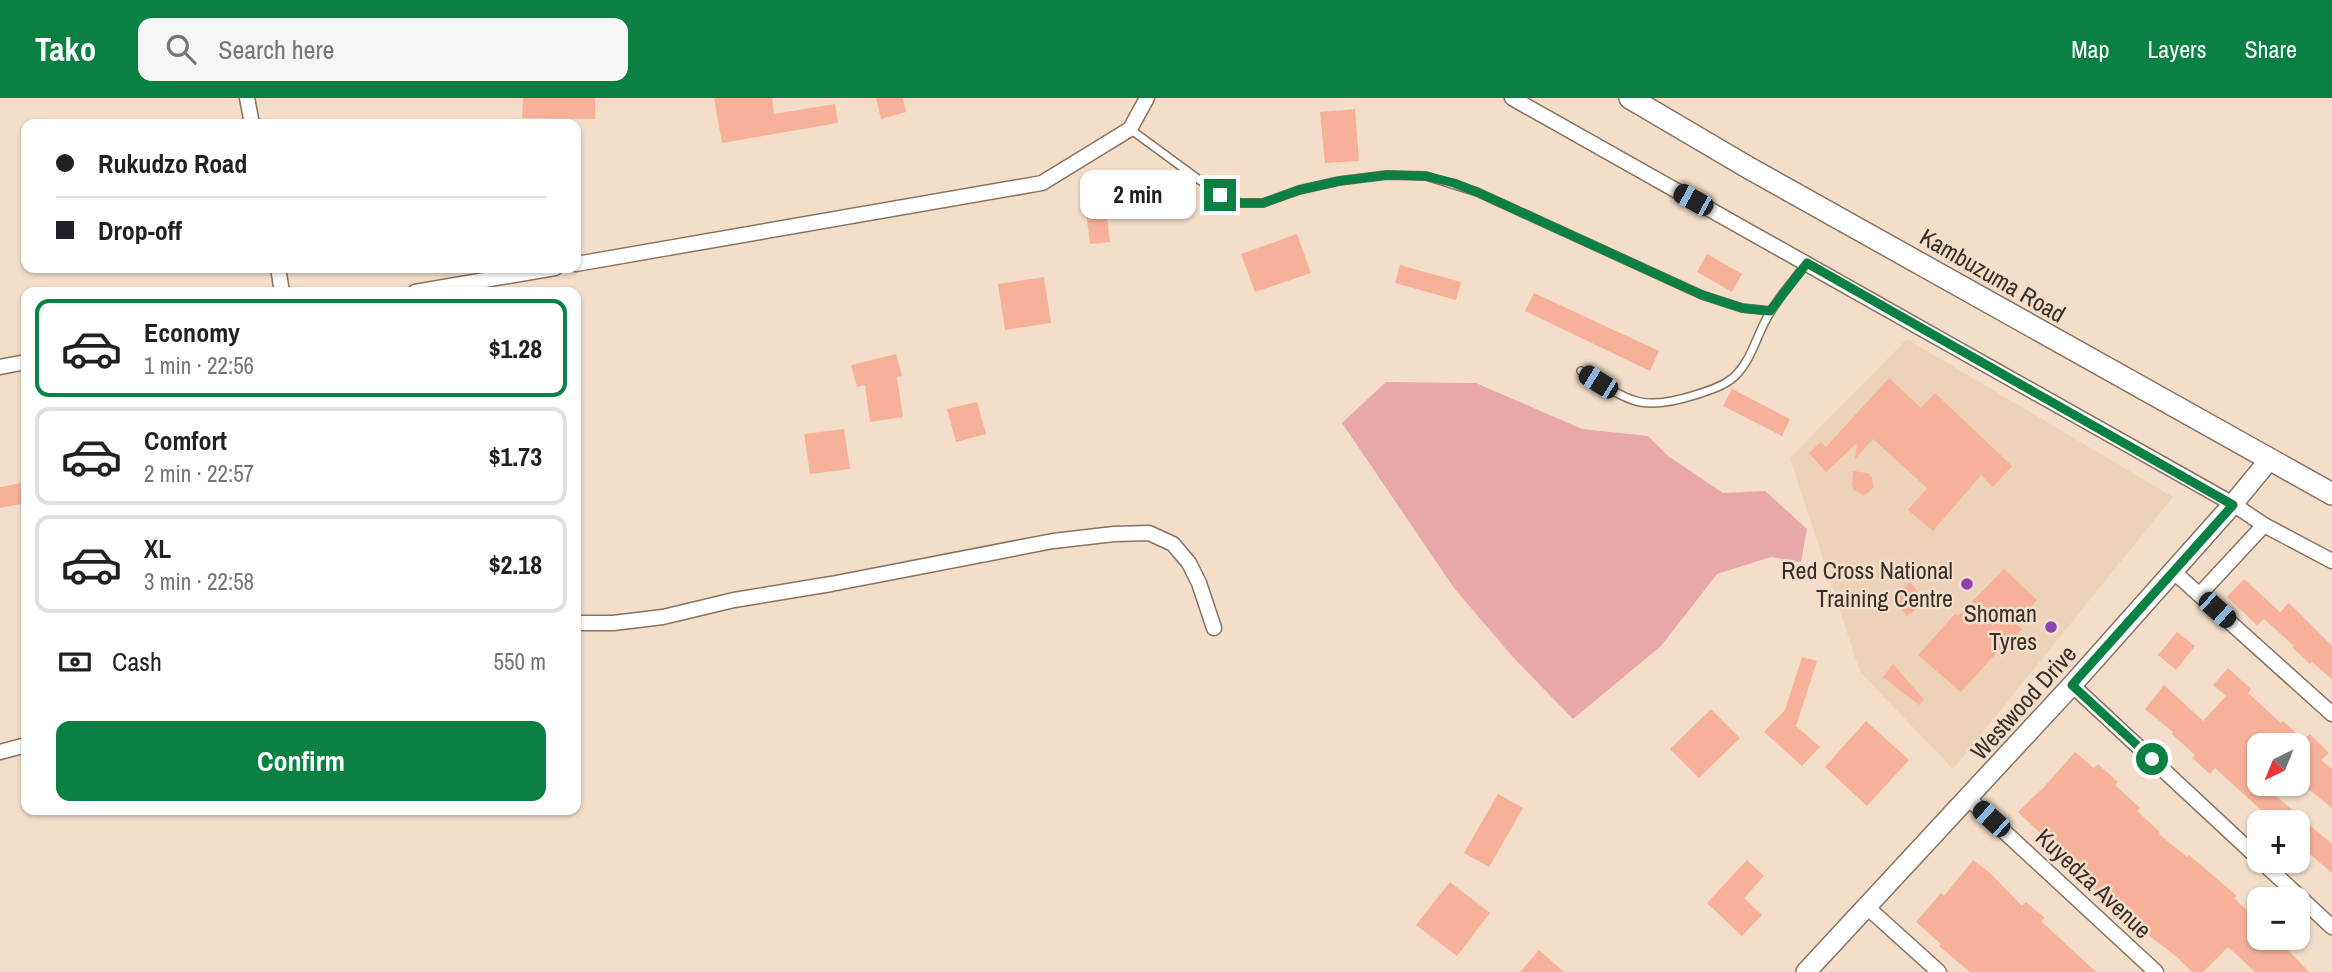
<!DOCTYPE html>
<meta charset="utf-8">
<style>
:root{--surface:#fff;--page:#f6f6f6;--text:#202124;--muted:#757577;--line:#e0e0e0;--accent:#0b8043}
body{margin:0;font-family:"Archivo Narrow",sans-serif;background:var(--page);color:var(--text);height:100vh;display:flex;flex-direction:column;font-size:26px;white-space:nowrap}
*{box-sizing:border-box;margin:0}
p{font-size:23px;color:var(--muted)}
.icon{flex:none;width:38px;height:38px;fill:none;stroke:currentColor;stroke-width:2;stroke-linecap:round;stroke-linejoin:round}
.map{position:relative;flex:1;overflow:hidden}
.drawer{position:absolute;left:21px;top:189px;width:560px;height:528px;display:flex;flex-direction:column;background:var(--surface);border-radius:14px;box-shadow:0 2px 5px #0004}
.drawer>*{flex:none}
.hud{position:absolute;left:21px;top:21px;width:560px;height:154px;border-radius:14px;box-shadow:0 2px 5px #0004;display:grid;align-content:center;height:154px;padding:0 35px;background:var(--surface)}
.needle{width:46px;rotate:223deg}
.buttons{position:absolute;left:2247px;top:635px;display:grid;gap:14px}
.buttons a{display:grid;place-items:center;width:63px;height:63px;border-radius:14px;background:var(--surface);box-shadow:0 2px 5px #0004;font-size:35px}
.end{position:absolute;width:32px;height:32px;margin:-16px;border:9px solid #0b8043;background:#fff;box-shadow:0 0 0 4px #fff}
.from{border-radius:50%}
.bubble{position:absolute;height:49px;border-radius:14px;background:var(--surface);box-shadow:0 2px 5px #0004;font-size:23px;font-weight:700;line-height:49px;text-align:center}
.car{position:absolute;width:21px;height:42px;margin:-21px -10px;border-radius:9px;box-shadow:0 0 5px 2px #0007;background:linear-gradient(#222 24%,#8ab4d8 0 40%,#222 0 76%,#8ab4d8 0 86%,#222 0)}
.hud b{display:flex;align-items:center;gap:24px;height:66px;font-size:26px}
.hud b+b{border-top:2px solid var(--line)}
.hud i{width:18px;height:18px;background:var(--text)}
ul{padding:12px 0 0;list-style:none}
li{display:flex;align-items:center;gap:21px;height:98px;margin:0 14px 10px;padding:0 21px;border:4px solid var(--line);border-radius:14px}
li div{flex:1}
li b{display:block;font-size:26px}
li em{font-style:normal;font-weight:700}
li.current{border-color:var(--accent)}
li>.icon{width:63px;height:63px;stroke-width:1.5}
.pay{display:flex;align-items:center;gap:18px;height:77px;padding:0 35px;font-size:26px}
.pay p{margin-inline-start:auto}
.action{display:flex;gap:14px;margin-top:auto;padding:14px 35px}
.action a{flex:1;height:80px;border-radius:14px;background:var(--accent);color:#fff;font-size:28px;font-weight:700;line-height:80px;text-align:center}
header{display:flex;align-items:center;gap:42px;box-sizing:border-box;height:98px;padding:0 35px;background:var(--accent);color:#fff}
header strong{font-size:33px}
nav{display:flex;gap:38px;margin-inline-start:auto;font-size:24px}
.search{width:490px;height:63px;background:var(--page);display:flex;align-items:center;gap:18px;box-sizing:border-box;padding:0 24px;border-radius:14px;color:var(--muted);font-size:26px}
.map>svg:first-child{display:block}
.built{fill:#edd1b8}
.green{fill:#e8a8a7}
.building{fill:#f6b198}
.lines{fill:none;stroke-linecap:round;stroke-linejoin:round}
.service-casing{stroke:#857260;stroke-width:10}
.minor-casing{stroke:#857260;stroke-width:17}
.tertiary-casing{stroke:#857260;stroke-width:22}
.secondary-casing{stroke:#857260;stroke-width:24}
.service{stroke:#fff;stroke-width:7}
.minor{stroke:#fff;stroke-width:14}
.tertiary{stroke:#fff;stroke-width:19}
.secondary{stroke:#fff;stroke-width:21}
.route{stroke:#0b8043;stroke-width:9}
.poi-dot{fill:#8d42b4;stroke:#f4deca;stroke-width:2.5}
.labels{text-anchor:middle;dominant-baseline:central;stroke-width:5;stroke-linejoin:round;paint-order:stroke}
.street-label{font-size:24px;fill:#382f28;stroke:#f4deca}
.poi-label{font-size:24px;fill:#382f28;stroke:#f4deca;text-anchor:end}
</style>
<header>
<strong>Tako</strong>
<div class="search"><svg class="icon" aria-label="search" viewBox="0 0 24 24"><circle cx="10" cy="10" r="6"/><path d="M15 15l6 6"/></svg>Search here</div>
<nav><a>Map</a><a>Layers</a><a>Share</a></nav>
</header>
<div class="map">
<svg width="2332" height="874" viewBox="0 0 2332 874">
<rect width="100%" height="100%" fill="#f4deca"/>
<!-- built -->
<polygon class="built" points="1907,241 2173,399 1953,671 1860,574 1790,360"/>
<!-- green -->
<polygon class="green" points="1386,284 1476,285 1582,331 1648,338 1668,358 1723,395 1765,393 1807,431 1801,464 1771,459 1717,476 1661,548 1573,621 1511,557 1454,490 1342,325"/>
<!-- building -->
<g class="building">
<polygon points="523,0 595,0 595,21 522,20"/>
<polygon points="714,0 772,0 774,16 835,6 838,25 722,45"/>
<polygon points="876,0 903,0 906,14 881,21"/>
<polygon points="1355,11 1359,63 1325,65 1320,14"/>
<polygon points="1106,110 1110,144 1090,146 1086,113"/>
<polygon points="1297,136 1311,175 1255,194 1241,156"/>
<polygon points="1707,156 1742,176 1732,194 1697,174"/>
<polygon points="1400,167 1461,184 1456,202 1395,185"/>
<polygon points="1044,179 1051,225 1005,232 998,186"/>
<polygon points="1534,195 1659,253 1650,273 1525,213"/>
<polygon points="896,256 902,278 897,279 903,319 870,324 865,287 857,289 851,267"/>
<polygon points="1889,280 1921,310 1935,295 2012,368 1993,389 1981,377 1933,433 1908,412 1927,390 1873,341 1855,361 1857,345 1826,374 1809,355 1821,344 1826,349"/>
<polygon points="1732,291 1790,321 1782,338 1723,308"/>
<polygon points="977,304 986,336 956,344 947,311"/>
<polygon points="844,331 850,371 810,376 804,336"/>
<polygon points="1853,373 1867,375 1872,379 1873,390 1869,394 1864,397 1854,392 1852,387"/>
<polygon points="26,384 26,405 0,410 0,389"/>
<polygon points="2004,471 2037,502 2016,525 2022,531 2002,553 2000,551 1961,594 1918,557 1955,516 1958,518"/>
<polygon points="2244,481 2280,514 2289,505 2332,548 2332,581 2312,564 2310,566 2292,549 2294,548 2264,521 2257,527 2227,499"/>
<polygon points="1910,484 1926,504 1907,518 1892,499"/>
<polygon points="2177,534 2195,548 2176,572 2158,557"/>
<polygon points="1802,559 1817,563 1796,628 1820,649 1802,668 1764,634 1785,612"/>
<polygon points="1893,566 1924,602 1919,607 1883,579"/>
<polygon points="2228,570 2251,591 2248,595 2281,625 2283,623 2303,642 2310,636 2329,655 2321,662 2332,671 2332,710 2298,683 2298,648 2259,648 2259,658 2247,673 2259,683 2259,686 2262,686 2332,746 2332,775 2298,746 2298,724 2274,724 2215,670 2210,676 2192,660 2195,657 2172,636 2173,634 2145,611 2164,587 2203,623 2226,598 2213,587"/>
<polygon points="1711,611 1740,640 1699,680 1670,651"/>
<polygon points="1866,623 1909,662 1867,708 1825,669"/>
<polygon points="2075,654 2094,670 2098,666 2118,684 2115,687 2140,710 2137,713 2160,734 2159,736 2187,759 2189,757 2237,798 2234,800 2259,824 2259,840 2276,840 2309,874 2255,874 2228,849 2203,874 2192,874 2178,860 2137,828 2139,825 2105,796 2103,798 2084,783 2088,778 2056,748 2053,751 2038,737 2040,735 2018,714 2044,689"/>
<polygon points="1498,696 1523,710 1489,769 1464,755"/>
<polygon points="1747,762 1764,778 1744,800 1762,817 1742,838 1707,805"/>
<polygon points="1973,762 1990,775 2022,808 2026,804 2045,820 2041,823 2096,874 1970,874 1939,848 1941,846 1916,824 1941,795 1944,798"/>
<polygon points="1450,784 1490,815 1457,858 1416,827"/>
<polygon points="1539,852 1564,874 1520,874"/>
</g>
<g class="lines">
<!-- service casing -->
<g class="service-casing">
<g id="service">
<polyline points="1130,31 1220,97 1240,105 1263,105 1299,92 1339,83 1387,77 1426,78 1477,94 1702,197 1742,210 1770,213"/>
<path d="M 1581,273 C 1629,302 1638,315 1695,297 C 1708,293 1724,288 1734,279 C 1753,261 1757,234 1771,213 C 1781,196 1795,181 1806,166"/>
</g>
</g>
<!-- minor casing -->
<g class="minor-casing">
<g id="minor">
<polyline points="247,0 252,26"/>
<polyline points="1512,0 2233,406 2264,427"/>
<polyline points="576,166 1042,85 1130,31 1147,0"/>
<polyline points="278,170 282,194"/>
<polyline points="415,194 555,170"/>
<polyline points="0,269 26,264"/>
<polyline points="2174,474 2332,616"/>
<polyline points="2200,496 2264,427 2332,463"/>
<polyline points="576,525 613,525 663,519 734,502 831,486 1053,443 1114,436 1149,435 1173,446 1189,465 1199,485 1214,530"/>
<polyline points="2072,587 2259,761"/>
<polyline points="0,654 26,647"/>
<polyline points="1969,701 2156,874"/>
<polyline points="2261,763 2332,829"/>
<polyline points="1867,809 1939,874"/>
</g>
</g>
<!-- tertiary casing -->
<g class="tertiary-casing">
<polyline id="tertiary" points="1806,874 2072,587 2233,406 2270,361"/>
</g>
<!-- secondary casing -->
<g class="secondary-casing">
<polyline id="secondary" points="1630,0 1749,70 2332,396"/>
</g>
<!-- service -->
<use href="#service" class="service"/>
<!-- minor -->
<use href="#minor" class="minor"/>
<!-- tertiary -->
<use href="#tertiary" class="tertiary"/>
<!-- secondary -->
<use href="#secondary" class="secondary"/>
</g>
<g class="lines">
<!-- route -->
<polyline class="route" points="1220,97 1240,105 1263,105 1299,92 1339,83 1387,77 1426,78 1454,85 1477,94 1702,197 1742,210 1770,213 1807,165 2233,407 2072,587 2152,661"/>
</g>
<!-- markers -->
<g class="poi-dot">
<circle cx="1967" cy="486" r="7"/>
<circle cx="2051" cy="529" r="7"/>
</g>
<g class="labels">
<!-- street labels -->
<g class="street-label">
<text transform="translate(1993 177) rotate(30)">Kambuzuma Road</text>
<text transform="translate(2023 604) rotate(-48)">Westwood Drive</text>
<text transform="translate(2094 785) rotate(43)">Kuyedza Avenue</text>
</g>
<!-- poi labels -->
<g class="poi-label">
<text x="1953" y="472">Red Cross National<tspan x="1953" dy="28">Training Centre</tspan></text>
<text x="2037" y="515">Shoman<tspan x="2037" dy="28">Tyres</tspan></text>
</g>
</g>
</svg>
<div class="buttons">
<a><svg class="needle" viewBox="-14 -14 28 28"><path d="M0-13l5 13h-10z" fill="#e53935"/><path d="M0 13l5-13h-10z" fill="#757577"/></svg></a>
<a>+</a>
<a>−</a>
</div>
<i class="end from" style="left:2152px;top:661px"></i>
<i class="end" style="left:1220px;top:97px"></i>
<div class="bubble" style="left:1080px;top:72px;width:116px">2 min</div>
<i class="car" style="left:1693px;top:102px;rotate:299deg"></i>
<i class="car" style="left:1598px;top:284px;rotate:302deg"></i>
<i class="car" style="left:2217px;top:512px;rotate:132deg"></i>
<i class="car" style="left:1991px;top:721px;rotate:312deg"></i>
<div class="hud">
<b><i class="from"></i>Rukudzo Road</b>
<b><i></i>Drop-off</b>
</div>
<section class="drawer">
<ul>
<li class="current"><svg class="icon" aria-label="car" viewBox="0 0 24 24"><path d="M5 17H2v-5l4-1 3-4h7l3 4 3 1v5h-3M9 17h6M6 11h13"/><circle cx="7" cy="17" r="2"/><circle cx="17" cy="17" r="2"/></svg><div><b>Economy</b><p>1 min · 22:56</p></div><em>$1.28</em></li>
<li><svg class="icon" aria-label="car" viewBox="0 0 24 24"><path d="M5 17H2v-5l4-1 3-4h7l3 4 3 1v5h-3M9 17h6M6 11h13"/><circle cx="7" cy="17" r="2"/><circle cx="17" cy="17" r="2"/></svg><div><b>Comfort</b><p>2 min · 22:57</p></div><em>$1.73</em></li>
<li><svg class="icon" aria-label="car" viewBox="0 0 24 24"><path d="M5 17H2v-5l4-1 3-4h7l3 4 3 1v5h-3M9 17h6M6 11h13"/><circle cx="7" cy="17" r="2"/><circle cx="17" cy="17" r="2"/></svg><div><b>XL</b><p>3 min · 22:58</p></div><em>$2.18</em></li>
</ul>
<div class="pay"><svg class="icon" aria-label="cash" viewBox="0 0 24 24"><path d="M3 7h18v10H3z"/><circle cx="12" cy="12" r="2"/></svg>Cash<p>550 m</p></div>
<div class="action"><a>Confirm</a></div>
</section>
</div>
